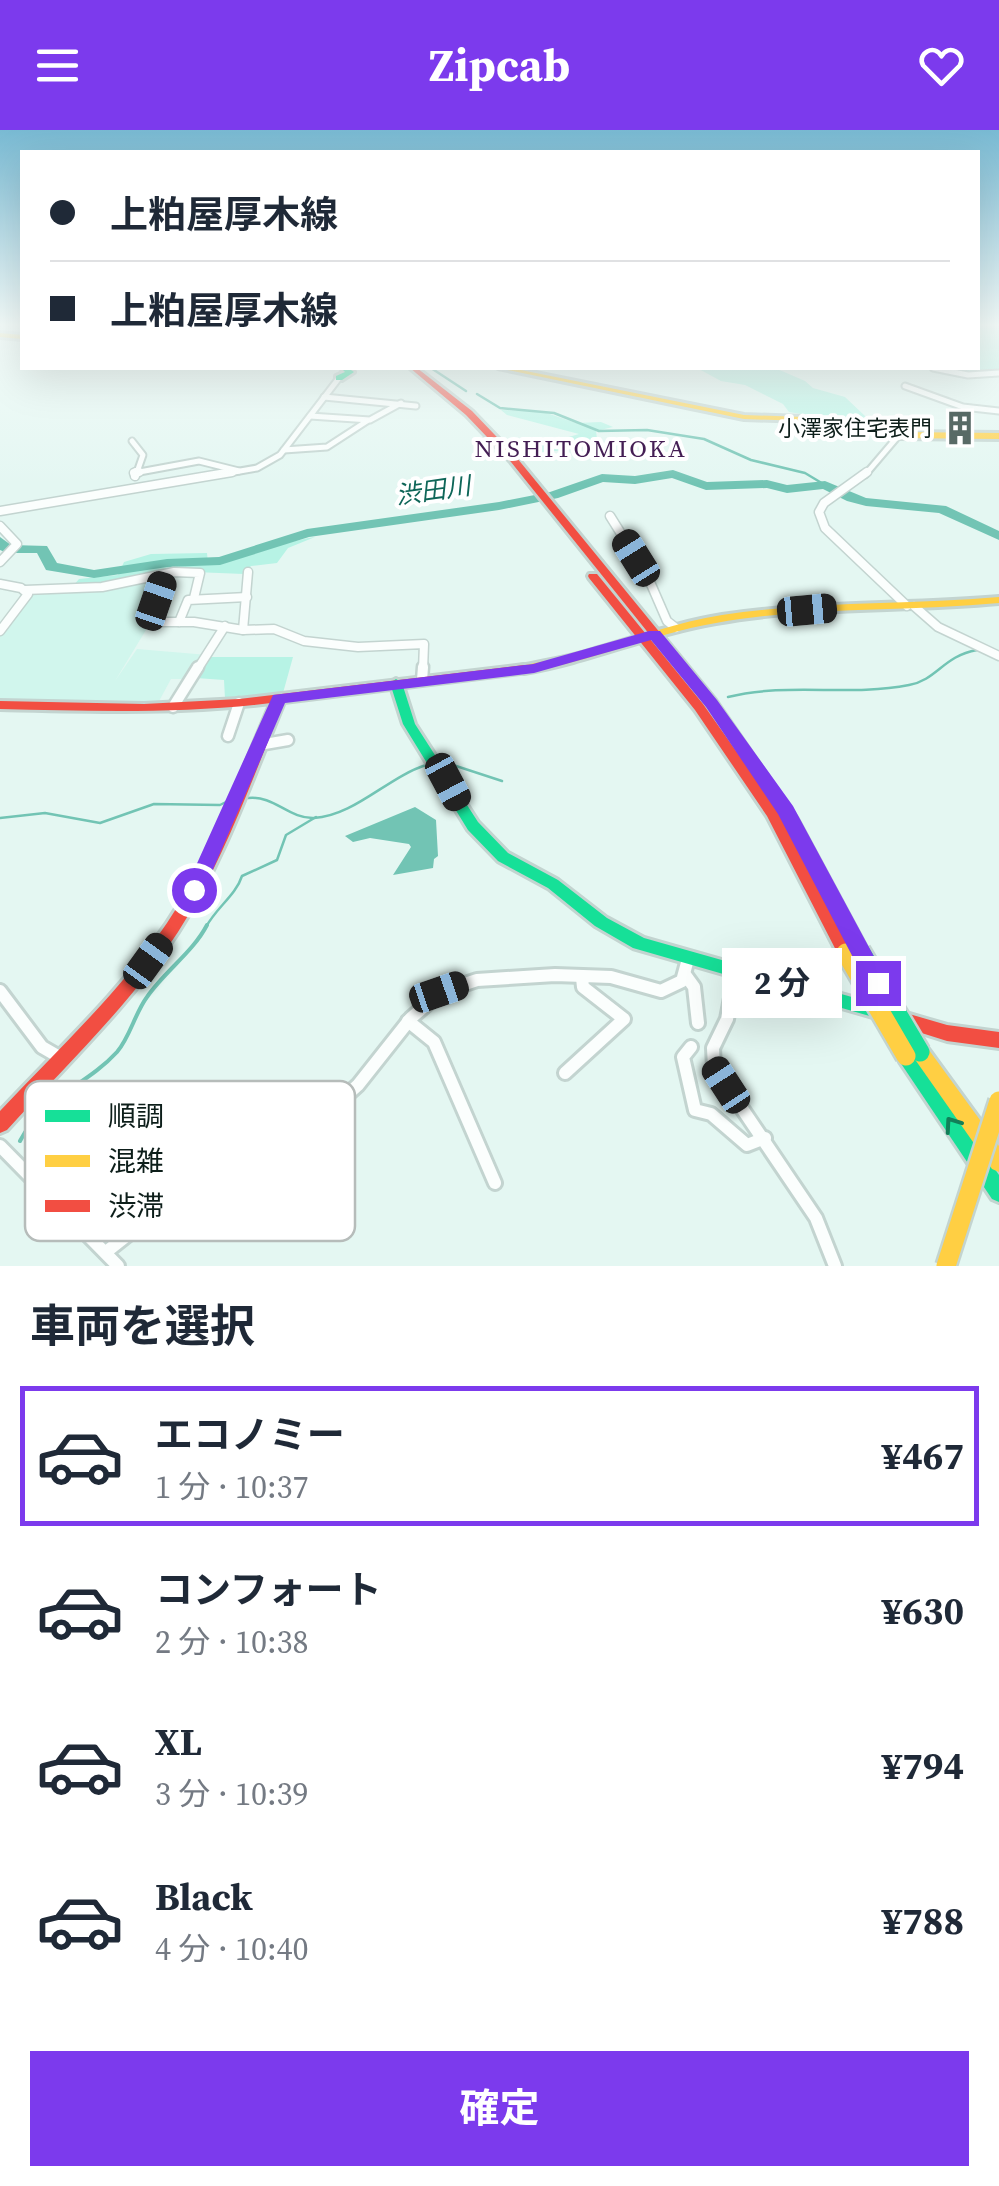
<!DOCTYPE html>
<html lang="ja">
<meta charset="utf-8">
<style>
:root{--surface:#fff;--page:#f2f2f3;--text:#1f2937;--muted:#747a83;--line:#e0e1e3;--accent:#7c3aed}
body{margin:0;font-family:"Source Serif 4","Noto Sans JP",serif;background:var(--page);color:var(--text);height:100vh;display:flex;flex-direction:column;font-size:38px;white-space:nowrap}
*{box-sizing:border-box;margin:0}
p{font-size:32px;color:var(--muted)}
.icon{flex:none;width:55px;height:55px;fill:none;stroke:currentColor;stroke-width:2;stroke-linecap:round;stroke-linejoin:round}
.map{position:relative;height:1136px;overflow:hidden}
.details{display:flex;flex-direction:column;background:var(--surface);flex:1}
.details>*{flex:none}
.hud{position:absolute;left:20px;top:20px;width:960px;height:220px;border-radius:0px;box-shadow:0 10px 40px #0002;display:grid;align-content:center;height:220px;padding:0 30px;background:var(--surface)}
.end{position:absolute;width:45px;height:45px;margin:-22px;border:12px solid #7c3aed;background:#fff;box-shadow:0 0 0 5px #fff}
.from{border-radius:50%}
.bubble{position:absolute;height:70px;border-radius:0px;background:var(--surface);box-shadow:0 10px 40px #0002;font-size:32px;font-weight:700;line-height:70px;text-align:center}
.car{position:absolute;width:30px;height:60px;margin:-30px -15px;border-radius:12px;box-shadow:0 0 8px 2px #0007;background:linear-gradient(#222 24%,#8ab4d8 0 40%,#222 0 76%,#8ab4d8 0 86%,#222 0)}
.hud b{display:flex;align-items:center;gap:35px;height:95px;font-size:38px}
.hud b+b{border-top:2px solid var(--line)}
.hud i{width:25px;height:25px;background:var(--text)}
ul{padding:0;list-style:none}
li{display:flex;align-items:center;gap:30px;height:140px;margin:0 20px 15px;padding:0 10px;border:5px solid transparent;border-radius:0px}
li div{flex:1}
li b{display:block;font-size:38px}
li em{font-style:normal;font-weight:700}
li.on{border-color:var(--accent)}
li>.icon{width:90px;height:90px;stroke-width:1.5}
h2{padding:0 30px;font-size:45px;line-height:120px}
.button{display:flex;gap:20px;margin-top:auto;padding:20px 30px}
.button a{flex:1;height:115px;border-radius:0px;background:var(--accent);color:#fff;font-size:40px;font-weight:700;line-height:115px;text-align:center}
header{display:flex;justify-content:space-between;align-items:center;height:130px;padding:0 30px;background:var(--accent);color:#fff;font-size:45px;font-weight:700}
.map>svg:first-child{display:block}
.built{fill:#d1f6ed}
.green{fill:#b7f3e5}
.water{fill:#72c4b4}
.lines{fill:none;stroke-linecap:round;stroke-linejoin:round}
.stream-far1{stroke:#72c4b4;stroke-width:2.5}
.stream{stroke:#72c4b4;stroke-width:4}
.river{fill:#72c4b4;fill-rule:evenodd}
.street-far3-casing{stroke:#c3d4d0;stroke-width:9}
.street-far2-casing{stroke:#c3d4d0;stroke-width:11}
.street-far1-casing{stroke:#c3d4d0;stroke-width:15}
.street-casing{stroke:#c3d4d0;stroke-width:18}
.fast-casing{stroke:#c3d4d0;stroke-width:6}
.slow-casing{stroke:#c3d4d0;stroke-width:6}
.jam-casing{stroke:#c3d4d0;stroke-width:6}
.street-far3{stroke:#fbfefd;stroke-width:5}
.street-far2{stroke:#fbfefd;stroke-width:8}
.street-far1{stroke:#fbfefd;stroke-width:10}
.street{stroke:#fbfefd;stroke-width:12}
.fast{fill:#16e098;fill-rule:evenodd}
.slow{fill:#ffcf43;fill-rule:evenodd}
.jam{fill:#f24e42;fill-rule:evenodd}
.fast-bridge-casing{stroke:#c3d4d0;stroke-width:24;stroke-linecap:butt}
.slow-bridge-casing{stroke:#c3d4d0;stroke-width:24;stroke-linecap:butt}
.fast-bridge{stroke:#16e098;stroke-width:19}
.slow-bridge{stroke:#ffcf43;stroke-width:19}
.oneway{stroke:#127f59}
.route{fill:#7c3aed}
.labels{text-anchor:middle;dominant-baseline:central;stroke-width:8;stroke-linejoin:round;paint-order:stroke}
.far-poi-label{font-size:22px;fill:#0d1e1a;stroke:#fff;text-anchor:end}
.far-neighbourhood-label{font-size:25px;letter-spacing:2.5px;fill:#441e54;stroke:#fff}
.far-water-label{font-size:25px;font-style:italic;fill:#0e6658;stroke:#fff}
.key{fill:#fff;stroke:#b6bcba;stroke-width:2.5}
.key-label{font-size:28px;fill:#0d1e1a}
</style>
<header><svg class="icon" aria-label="menu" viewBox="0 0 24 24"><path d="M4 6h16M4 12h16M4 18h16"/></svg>Zipcab<svg class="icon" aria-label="heart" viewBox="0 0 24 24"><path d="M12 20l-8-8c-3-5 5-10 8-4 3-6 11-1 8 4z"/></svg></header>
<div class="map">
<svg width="999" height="1136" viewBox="0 0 999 1136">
<rect width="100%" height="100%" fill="#e4f7f2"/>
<!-- built -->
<polygon class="built" points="162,446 149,495 115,551 137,519 208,525 188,549 171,549 158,573 153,573 0,570 0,504 33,462"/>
<!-- green -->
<g class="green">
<polygon points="978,195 999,195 999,241 966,243 938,238 978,238"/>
<polygon points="697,238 775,238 805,251 813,258 845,267 865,286 915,303 789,282 783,274 745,255 721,251"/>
<polygon points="501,280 541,281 576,293 601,292 613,297 596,301 597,309 564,320 535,323 526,311 548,313 579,304 507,285"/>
<path d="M 315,407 L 288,418 L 277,433 L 251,436 L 244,444 L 169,441 L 111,454 L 73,456 L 79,449 L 118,445 L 124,432 L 151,424 L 207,423 L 208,433 C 245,431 279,412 315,407 Z"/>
<polygon points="211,527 293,527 283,563 225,569 224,550 196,548"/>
</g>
<!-- water -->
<polygon class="water" points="415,677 436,690 438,726 434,729 433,738 393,745 411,717 409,714 370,708 353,712 345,706"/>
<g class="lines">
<!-- stream-far1 -->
<g class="stream-far1">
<polyline points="431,238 466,261"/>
<polyline points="477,264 500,278 554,283 599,301 647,300 704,309 751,330 805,343 825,355"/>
<path d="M 728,567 C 788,552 849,567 909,555 C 937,550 943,526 977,520"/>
<polyline points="447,633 502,651"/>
<path d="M 248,668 C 274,665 289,689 314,688 C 354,686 388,647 426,635"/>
<polyline points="0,688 45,683 100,693 154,674 220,675 228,671"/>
<path d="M 206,797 C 216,778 236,765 242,746 L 277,730 L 286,705 L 316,687"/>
</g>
<!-- stream -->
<path class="stream" d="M 20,1011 C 43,966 85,957 117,922 C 130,907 135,883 147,867 C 165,841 193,822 207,795"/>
<!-- river -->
<polygon class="river" points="673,340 707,352 767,350 787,355 825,351 866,368 946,376 999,401 999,410 939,383 866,376 847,371 823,359 787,363 767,358 706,360 672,348 635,354 603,352 558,368 499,380 309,407 220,435 167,437 94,448 46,440 37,423 7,423 0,420 0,407 11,415 47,416 57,433 94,440 167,429 219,427 307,399 499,372 550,362 602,344 635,346"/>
<!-- street-far3 casing -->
<g class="street-far3-casing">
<g id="street-far3">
<polyline points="933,238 968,245 999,243"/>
<polyline points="905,256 963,277 999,281"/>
<polyline points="324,267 416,276"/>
<polyline points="310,286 370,290 401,273"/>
<polyline points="132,311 143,325 136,345"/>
<polyline points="284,320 327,317 367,291"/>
<polyline points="134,343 199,331 239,341"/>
<polyline points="217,345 257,338 280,325 339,248"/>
<polyline points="865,345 899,305"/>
</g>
</g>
<!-- street-far2 casing -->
<g class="street-far2-casing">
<g id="street-far2">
<polyline points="867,342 824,373 819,382 825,398 907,476"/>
<polyline points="134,343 139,342"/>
<polyline points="135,346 136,342"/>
<polyline points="0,381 232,342"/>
<polyline points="610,386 647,445 667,491 676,498"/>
<polyline points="0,396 17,414 0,432"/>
<polyline points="248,442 243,500 274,499 304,511 358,517 424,514 423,540"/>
<polyline points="165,445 148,492 194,492 243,500"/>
<polyline points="0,454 21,458 28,464 0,501"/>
<polyline points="25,460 102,457 174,442 200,443 194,468"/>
<polyline points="914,476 938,497 999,526"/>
<polyline points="179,492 188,470 247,467"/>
<polyline points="197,540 225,496"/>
</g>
</g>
<!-- street-far1 casing -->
<g class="street-far1-casing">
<g id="street-far1">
<polyline points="422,550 423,537"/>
<polyline points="173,577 198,537"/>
<polyline points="228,606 239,573"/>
<polyline points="259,615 288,610"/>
</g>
</g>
<!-- street casing -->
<g class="street-casing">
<g id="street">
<polyline points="736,842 727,889 713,918 714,937 816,1088 835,1136"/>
<polyline points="686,846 694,857 698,893"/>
<polyline points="0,861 42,917 61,928"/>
<polyline points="408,891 434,912 495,1053"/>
<polyline points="691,917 683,927 695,980 711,984 747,1015 765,1008"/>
<polyline points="565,943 624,889 583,857 582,848"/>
<polyline points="0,1016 118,1136"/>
<polyline points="106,1122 201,1047 329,981 358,955 411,888 441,862 477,850 555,845 611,847 661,861 682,851 688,829"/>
</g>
</g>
<!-- fast casing -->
<g class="fast-casing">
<g id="fast">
<polygon points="341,238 348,238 354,242 342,250 336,250 336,246 345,242"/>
<polygon points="396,549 402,553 415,594 478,692 508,723 558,750 607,788 644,808 880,875 886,877 889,882 886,887 880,889 633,818 595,796 548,758 498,731 468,700 403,594 390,553"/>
<polygon points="906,918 912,920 999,1045 999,1072 992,1069 900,932 897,926 900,920"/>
</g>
</g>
<!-- slow casing -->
<g class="slow-casing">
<g id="slow">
<polygon points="0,203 22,205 22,209 0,207"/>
<polygon points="498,238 511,238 744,285 804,287 899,302 999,303 999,309 899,308 804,291 744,289"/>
<path d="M 999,467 L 999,473 C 905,482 809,476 716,493 C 651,504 590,532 524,543 L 518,539 L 520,536 C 545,531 570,527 595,519 C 637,507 678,492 722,485 C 813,471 907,475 999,467 Z"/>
<polygon points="920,914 926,916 999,1016 999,1042 992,1039 914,928 911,922 914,916"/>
</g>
</g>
<!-- jam casing -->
<g class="jam-casing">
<g id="jam">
<polygon points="410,238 417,238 472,281 517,328 715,570 797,689 868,821 866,826 860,828 854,824 852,828 846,830 840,828 767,686 695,580 589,448 588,446 589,444 597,444 703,574 741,628 707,576 511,332 466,285"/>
<path d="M 524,535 L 530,539 L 528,542 L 284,572 C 252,649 224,731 178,802 C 130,875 65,936 7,1000 L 0,1003 L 0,981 C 57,920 120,862 167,793 C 212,726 239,647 271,573 C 181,584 91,581 0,579 L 0,571 L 144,574 L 239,569 Z"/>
<polygon points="899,881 947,895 999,902 999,918 947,911 893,894 890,889 893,884"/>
</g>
</g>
<!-- street-far3 -->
<use href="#street-far3" class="street-far3"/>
<!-- street-far2 -->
<use href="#street-far2" class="street-far2"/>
<!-- street-far1 -->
<use href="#street-far1" class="street-far1"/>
<!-- street -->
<use href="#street" class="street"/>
<!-- fast -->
<use href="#fast" class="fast"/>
<!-- slow -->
<use href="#slow" class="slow"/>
<!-- jam -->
<use href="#jam" class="jam"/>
<!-- fast-bridge casing -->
<g class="fast-bridge-casing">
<polyline id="fast-bridge" points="860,821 920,922"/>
</g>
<!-- slow-bridge casing -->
<g class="slow-bridge-casing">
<g id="slow-bridge">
<polyline points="846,823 906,926"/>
<polyline points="946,1136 999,971"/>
</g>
</g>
<!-- fast-bridge -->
<use href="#fast-bridge" class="fast-bridge"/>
<!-- slow-bridge -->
<use href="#slow-bridge" class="slow-bridge"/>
</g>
<!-- one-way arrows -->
<defs><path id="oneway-chevron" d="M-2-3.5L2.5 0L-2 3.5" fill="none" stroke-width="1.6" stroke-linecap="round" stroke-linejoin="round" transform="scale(2.5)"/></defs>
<use class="oneway" href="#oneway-chevron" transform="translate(952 994) rotate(-125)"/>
<!-- sky -->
<linearGradient id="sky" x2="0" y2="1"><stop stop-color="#79bad3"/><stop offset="0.55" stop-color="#f3fbf9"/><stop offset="1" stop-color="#f3fbf9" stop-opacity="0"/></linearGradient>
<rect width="999" height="354" fill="url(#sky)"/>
<!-- route -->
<polygon class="route" points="649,501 660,501 717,570 793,676 885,847 888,853 885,860 870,860 778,684 706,577 651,510 534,543 285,573 204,760 194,768 187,766 185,760 273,565 533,534"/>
<!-- icons -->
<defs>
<g id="building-bare" transform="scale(2.7)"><path d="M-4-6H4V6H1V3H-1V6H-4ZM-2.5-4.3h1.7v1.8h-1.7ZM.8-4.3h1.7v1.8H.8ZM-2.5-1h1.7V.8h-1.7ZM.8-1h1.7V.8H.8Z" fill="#586a66" stroke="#fff" stroke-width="2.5" paint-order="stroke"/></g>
</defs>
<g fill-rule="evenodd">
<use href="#building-bare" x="960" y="298"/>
</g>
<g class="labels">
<!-- far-poi labels -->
<g class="far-poi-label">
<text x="932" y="298">小澤家住宅表門</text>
</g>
<!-- far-neighbourhood labels -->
<g class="far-neighbourhood-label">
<text x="581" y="318">NISHITOMIOKA</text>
</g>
<!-- far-water labels -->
<g class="far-water-label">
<text transform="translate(433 360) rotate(-8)">渋田川</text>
</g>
</g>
<!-- legend -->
<rect x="25" y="951" width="330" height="160" rx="15" class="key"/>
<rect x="45" y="980" width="45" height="12" fill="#16e098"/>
<rect x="45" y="1025" width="45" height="12" fill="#ffcf43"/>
<rect x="45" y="1070" width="45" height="12" fill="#f24e42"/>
<g class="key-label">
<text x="108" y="996">順調</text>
<text x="108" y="1041">混雑</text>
<text x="108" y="1086">渋滞</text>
</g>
</svg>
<i class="end from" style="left:194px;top:760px"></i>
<i class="end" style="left:878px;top:853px"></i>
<div class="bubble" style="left:722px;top:818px;width:120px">2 分</div>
<i class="car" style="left:636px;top:428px;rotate:328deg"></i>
<i class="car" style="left:156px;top:471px;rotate:19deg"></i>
<i class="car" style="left:807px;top:480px;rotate:85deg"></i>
<i class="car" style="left:448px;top:652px;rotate:152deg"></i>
<i class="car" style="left:148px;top:831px;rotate:36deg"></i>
<i class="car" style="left:439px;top:862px;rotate:71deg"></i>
<i class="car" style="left:726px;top:955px;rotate:327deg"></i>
<div class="hud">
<b><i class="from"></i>上粕屋厚木線</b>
<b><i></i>上粕屋厚木線</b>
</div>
</div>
<section class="details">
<h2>車両を選択</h2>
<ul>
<li class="on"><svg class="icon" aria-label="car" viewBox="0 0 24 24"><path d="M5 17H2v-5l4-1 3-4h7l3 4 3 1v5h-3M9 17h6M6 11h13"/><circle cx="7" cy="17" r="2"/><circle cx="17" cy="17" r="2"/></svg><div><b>エコノミー</b><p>1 分 · 10:37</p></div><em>¥467</em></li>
<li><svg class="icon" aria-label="car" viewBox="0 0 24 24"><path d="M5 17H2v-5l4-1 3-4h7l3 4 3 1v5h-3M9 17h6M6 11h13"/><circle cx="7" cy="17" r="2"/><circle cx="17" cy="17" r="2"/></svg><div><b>コンフォート</b><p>2 分 · 10:38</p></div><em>¥630</em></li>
<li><svg class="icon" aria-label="car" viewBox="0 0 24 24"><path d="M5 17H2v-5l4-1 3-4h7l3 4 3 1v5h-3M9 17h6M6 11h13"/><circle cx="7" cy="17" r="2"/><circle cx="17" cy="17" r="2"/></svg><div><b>XL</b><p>3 分 · 10:39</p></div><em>¥794</em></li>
<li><svg class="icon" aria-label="car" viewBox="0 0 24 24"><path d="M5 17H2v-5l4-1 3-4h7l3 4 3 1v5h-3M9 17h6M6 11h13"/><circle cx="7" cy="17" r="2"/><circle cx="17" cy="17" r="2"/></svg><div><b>Black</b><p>4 分 · 10:40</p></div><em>¥788</em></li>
</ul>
<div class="button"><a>確定</a></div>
</section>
